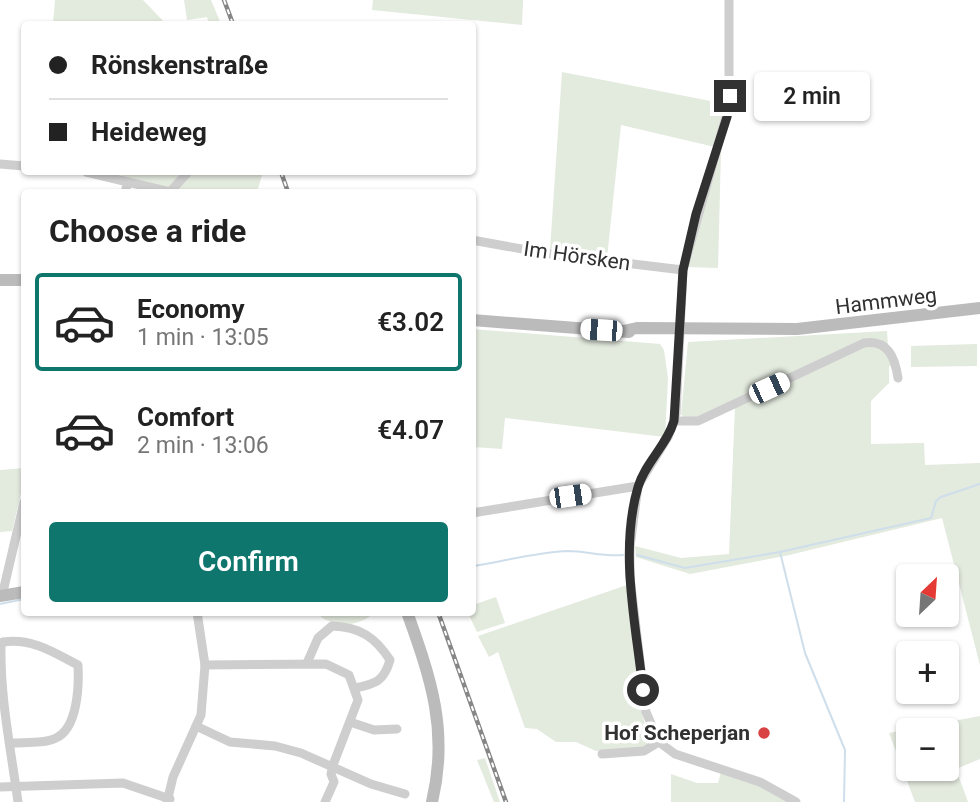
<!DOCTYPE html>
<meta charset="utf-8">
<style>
:root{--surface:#fff;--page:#f6f6f6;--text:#222;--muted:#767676;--line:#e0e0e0;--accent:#0f766e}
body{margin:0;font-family:Roboto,sans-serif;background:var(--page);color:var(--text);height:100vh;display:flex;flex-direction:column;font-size:26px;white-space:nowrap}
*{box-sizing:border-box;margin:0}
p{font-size:23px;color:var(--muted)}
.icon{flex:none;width:38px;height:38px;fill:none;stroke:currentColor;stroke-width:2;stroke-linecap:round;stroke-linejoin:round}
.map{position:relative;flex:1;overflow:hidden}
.panel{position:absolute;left:21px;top:189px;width:455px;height:427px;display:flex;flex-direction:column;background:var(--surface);border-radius:7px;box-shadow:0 2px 5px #0004}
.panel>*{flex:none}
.top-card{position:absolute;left:21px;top:21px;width:455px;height:154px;border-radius:7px;box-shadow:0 2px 5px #0004;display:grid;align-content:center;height:154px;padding:0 28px;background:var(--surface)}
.needle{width:46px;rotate:25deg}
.tools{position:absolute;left:896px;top:564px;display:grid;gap:14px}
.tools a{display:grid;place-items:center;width:63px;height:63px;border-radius:7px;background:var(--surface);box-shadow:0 2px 5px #0004;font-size:35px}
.end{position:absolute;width:32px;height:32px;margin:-16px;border:9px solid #313131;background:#fff;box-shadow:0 0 0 4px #fff}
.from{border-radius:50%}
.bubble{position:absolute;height:49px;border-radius:7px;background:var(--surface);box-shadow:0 2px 5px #0004;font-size:23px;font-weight:600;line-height:49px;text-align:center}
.car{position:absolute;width:21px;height:42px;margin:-21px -10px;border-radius:9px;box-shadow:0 0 5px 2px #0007;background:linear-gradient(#fff 24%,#345 0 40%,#fff 0 76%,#345 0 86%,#fff 0)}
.top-card b{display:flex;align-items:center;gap:24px;height:66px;font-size:26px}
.top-card b+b{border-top:2px solid var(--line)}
.top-card i{width:18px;height:18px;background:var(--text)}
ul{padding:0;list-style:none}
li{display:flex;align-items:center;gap:21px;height:98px;margin:0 14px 10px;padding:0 14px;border:4px solid transparent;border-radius:7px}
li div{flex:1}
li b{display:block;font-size:26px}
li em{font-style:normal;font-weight:600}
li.selected{border-color:var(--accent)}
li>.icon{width:63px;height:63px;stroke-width:1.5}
h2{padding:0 28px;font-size:32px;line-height:84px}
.button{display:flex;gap:14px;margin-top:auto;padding:14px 28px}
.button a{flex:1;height:80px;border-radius:7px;background:var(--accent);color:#fff;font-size:28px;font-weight:600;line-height:80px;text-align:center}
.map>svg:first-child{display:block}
.green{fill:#e3eade;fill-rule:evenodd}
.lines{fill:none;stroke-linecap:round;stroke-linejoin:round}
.stream{stroke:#cedeeb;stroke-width:2}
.street{stroke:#cecece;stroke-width:9}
.secondary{stroke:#bbb;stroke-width:12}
.rail-casing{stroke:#868686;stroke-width:4.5}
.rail{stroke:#fff;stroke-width:2;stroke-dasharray:5;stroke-linecap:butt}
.route{stroke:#313131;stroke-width:9}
.poi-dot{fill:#d94243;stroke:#fff;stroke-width:2.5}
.labels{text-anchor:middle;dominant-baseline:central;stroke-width:7;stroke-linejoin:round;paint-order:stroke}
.street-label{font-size:21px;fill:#313131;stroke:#fff}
.poi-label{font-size:21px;font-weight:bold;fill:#313131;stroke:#fff;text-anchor:end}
</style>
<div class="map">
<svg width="980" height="802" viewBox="0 0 980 802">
<rect width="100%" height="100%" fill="#fff"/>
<!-- green -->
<g class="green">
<polygon points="55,0 143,0 166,24 53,24"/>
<polygon points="184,0 211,0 221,24 209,24 207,17 187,20"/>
<polygon points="373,0 523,0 522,25 372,10"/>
<polygon points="562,72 726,104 715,147 621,125 607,258 550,250"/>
<polygon points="721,151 718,268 687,267"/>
<polygon points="122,172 183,172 169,188 121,178"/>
<polygon points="191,172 263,172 257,192 177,191"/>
<polygon points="472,329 660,344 664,350 668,378 665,437 505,418 502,449 473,447"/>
<polygon points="887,331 888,347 876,340 696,419 684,418 681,414 688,342"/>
<polygon points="977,344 977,366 911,367 911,346"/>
<polygon points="866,346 883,349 893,366 889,366 889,383 871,401 871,444 924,443 925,465 980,463 980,665 942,518 785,556 690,574 636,557 635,546 681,558 729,554 735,407"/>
<polygon points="24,468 24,481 12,531 0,532 0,470"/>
<polygon points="627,585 642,713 650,744 643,749 596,751 576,742 556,742 537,729 525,728 498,652 489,657 478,636"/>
<polygon points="496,597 505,623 477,632 468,613 472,612 473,605"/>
<path d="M 321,613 L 374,613 C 360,626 338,628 321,617 Z"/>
<path d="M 980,716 L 980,759 L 956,769 L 968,802 L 915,802 L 889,733 ZM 908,730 L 947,730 L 947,768 L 908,768 Z"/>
<polygon points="485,758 500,802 494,802 477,760"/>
<polygon points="721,772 748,780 789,802 671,802 671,774 697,783 718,783"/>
</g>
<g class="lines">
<!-- stream -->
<g class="stream">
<polyline points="780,552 805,653 845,750 844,802"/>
<polyline points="637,555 685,568 780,552 931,518 936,501 941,497 980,484"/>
<path d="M 474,566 C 505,561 537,552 568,551 C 587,551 603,557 623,555"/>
<polyline points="0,604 24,599"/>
</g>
<!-- street -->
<g class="street">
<polyline points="729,0 729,106 683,270 676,414 668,437 638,486 630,547 630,577 646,712 659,742 675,754 760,782 796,802"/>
<polyline points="0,164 24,166"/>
<polyline points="86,172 170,192 188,172"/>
<polyline points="125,192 128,182"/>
<polyline points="472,240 550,254 683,270"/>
<path d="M 674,421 L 698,421 L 864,343 C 888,339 895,358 898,378"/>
<polyline points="472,513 638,486"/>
<polyline points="2,596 24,502"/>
<path d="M 307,663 L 318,638 L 332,626 C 360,627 375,637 390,660 C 384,681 376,684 355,688"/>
<polyline points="205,665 326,664 349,675 358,700 333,765 331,774 334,782 325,802"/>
<polyline points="350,722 374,730 397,729"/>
<polyline points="196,726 230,742 275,746 301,753 371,784 405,794"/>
<path d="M 11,743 C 25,742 44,744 56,738 C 78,728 79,685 78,665 C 53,652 32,638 3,642 L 1,646 C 0,698 11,750 18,802"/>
<polyline points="602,754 644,751 659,742"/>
<polyline points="0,787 123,783 170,799"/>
<polyline points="167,802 173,777 201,715 205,665 197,612"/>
</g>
<!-- secondary -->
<g class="secondary">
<polyline points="0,280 24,280"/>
<polyline points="472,320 629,332"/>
<polyline points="623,331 637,328 797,329 980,308"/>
<polyline points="0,596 24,592"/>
<path d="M 407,612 C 431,679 449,731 432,802"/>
</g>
<!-- rail casing -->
<g class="rail-casing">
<g id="rail">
<polyline points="224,0 233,24"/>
<polyline points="281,172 288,192"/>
<polyline points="438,612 506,802"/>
</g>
</g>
<!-- rail -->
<use href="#rail" class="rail"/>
</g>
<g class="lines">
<!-- route -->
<path class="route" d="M 643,690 C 636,624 619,552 638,487 C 645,463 667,445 674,421 L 683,270 L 696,214 L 727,117 L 730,96"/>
</g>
<!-- markers -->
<circle class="poi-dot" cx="764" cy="733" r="7"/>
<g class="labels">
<!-- street labels -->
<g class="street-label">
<text transform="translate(577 256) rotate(8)">Im Hörsken</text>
<text transform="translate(886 301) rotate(-7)">Hammweg</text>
</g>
<!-- poi labels -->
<g class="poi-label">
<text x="750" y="733">Hof Scheperjan</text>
</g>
</g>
</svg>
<div class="tools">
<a><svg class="needle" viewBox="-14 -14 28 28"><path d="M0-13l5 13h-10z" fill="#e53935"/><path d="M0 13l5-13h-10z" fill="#767676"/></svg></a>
<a>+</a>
<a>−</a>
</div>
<i class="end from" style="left:643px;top:690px"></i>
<i class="end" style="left:730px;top:96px"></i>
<div class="bubble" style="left:754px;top:72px;width:116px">2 min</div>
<i class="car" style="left:601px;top:330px;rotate:274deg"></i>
<i class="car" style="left:769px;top:388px;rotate:65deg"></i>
<i class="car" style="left:570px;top:496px;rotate:82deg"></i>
<div class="top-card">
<b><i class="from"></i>Rönskenstraße</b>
<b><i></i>Heideweg</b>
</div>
<section class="panel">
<h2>Choose a ride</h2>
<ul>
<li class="selected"><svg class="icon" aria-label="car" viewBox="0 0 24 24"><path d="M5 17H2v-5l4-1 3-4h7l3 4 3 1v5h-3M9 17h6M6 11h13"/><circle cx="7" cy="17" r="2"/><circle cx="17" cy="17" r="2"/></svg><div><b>Economy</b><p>1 min · 13:05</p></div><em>€3.02</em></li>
<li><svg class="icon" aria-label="car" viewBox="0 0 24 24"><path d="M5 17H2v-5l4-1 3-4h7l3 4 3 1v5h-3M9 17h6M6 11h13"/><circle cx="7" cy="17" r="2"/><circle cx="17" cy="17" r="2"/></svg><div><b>Comfort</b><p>2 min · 13:06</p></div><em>€4.07</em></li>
</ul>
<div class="button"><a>Confirm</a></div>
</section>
</div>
